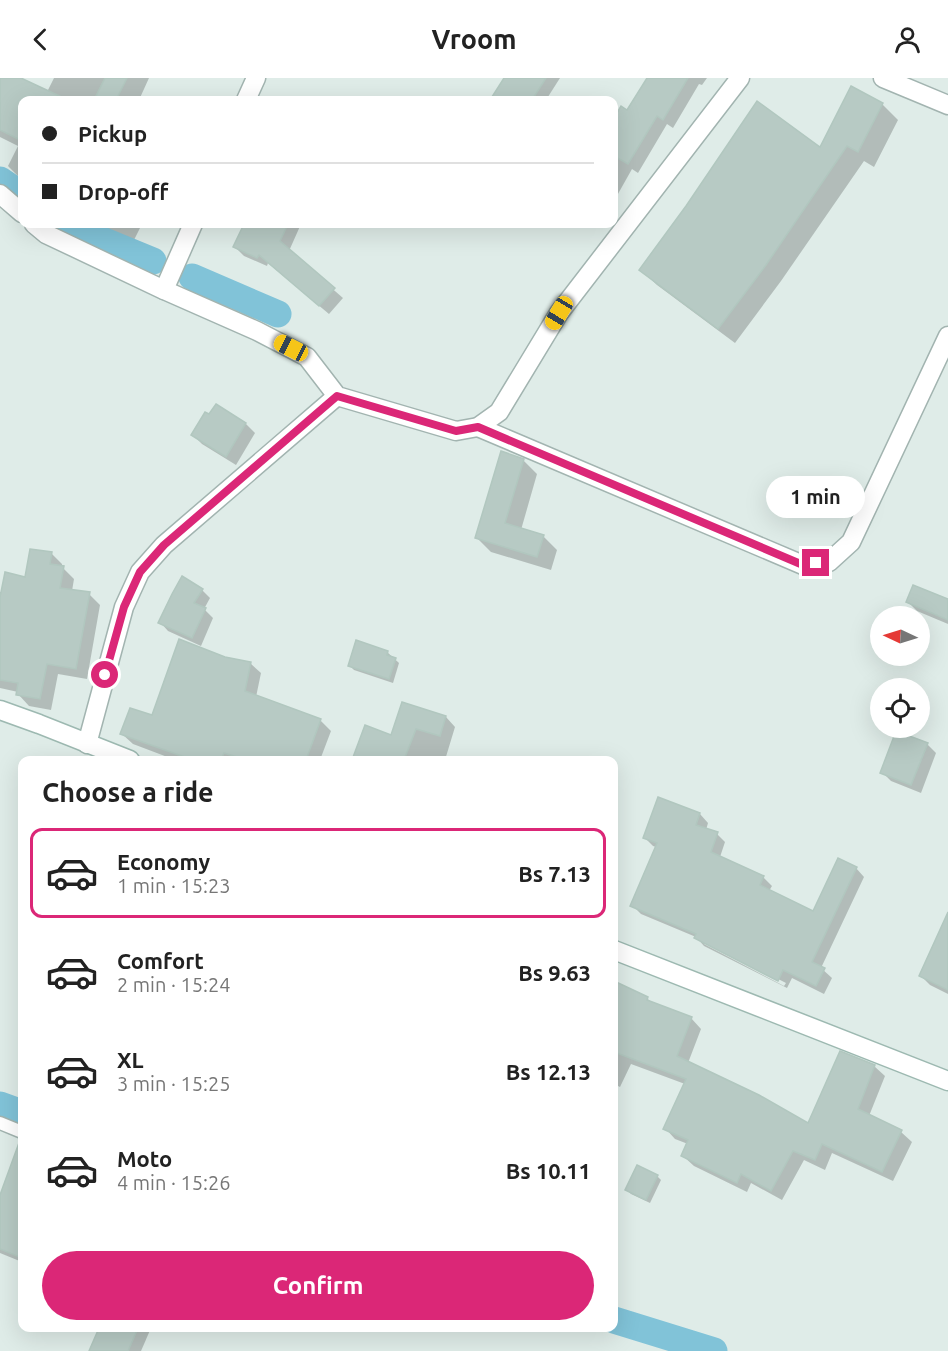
<!DOCTYPE html>
<meta charset="utf-8">
<style>
:root{--surface:#fff;--page:#f2f2f2;--text:#222;--muted:#767676;--line:#e0e0e0;--accent:#db2777}
body{margin:0;font-family:Ubuntu,sans-serif;background:var(--page);color:var(--text);height:100vh;display:flex;flex-direction:column;font-size:22px;white-space:nowrap}
*{box-sizing:border-box;margin:0}
p{font-size:20px;color:var(--muted)}
.icon{flex:none;width:33px;height:33px;fill:none;stroke:currentColor;stroke-width:2;stroke-linecap:round;stroke-linejoin:round}
.map{position:relative;flex:1;overflow:hidden}
.drawer{position:absolute;left:18px;top:678px;width:600px;height:576px;display:flex;flex-direction:column;background:var(--surface);border-radius:12px;box-shadow:0 6px 24px #0002}
.drawer>*{flex:none}
.banner{position:absolute;left:18px;top:18px;width:600px;height:132px;border-radius:12px;box-shadow:0 6px 24px #0002;display:grid;align-content:center;height:132px;padding:0 24px;background:var(--surface)}
.needle{width:39px;rotate:274deg}
.tools{position:absolute;left:870px;top:528px;display:grid;gap:12px}
.tools a{display:grid;place-items:center;width:60px;height:60px;border-radius:50%;background:var(--surface);box-shadow:0 6px 24px #0002;font-size:30px}
.end{position:absolute;width:27px;height:27px;margin:-14px;border:8px solid #db2777;background:#fff;box-shadow:0 0 0 3px #fff}
.from{border-radius:50%}
.bubble{position:absolute;height:42px;border-radius:21px;background:var(--surface);box-shadow:0 6px 24px #0002;font-size:20px;font-weight:700;line-height:42px;text-align:center}
.car{position:absolute;width:18px;height:36px;margin:-18px -9px;border-radius:8px;box-shadow:0 0 4px 2px #0007;background:linear-gradient(#f5c518 24%,#345 0 40%,#f5c518 0 76%,#345 0 86%,#f5c518 0)}
.banner b{display:flex;align-items:center;gap:21px;height:57px;font-size:22px}
.banner b+b{border-top:2px solid var(--line)}
.banner i{width:15px;height:15px;background:var(--text)}
ul{padding:0;list-style:none}
li{display:flex;align-items:center;gap:18px;height:90px;margin:0 12px 9px;padding:0 12px;border:3px solid transparent;border-radius:12px}
li div{flex:1}
li b{display:block;font-size:22px}
li em{font-style:normal;font-weight:700}
li.active{border-color:var(--accent)}
li>.icon{width:54px;height:54px;stroke-width:1.5}
h2{padding:0 24px;font-size:27px;line-height:72px}
.primary-button{display:flex;gap:12px;margin-top:auto;padding:12px 24px}
.primary-button a{flex:1;height:69px;border-radius:36px;background:var(--accent);color:#fff;font-size:24px;font-weight:700;line-height:69px;text-align:center}
header{display:flex;justify-content:space-between;align-items:center;height:78px;padding:0 24px;background:var(--surface);font-size:27px;font-weight:700}
.map>svg:first-child{display:block}
.shadow{fill:#0003;fill-rule:evenodd}
.lines{fill:none;stroke-linecap:round;stroke-linejoin:round}
.canal{stroke:#81c3d8;stroke-width:27}
.building{fill:#b7cac4;stroke:#b1c7bf;stroke-width:1.5}
.lane-casing{stroke:#a2b4b0;stroke-width:15}
.street-casing{stroke:#a2b4b0;stroke-width:21}
.secondary-casing{stroke:#9db9b1;stroke-width:21}
.lane{stroke:#fff;stroke-width:12}
.street{stroke:#fff;stroke-width:18}
.secondary{stroke:#fff;stroke-width:18}
.route{stroke:#db2777;stroke-width:8}
</style>
<header><svg class="icon" aria-label="back" viewBox="0 0 24 24"><path d="M15 5l-7 7 7 7"/></svg>Vroom<svg class="icon" aria-label="person" viewBox="0 0 24 24"><circle cx="12" cy="8" r="4"/><path d="M4 21q1-7 8-7t8 7"/></svg></header>
<div class="map">
<svg width="948" height="1273" viewBox="0 0 948 1273">
<rect width="100%" height="100%" fill="#dfece8"/>
<!-- shadow -->
<g class="shadow">
<polygon points="0,0 18,0 47,14 54,0 149,0 139,22 22,22 22,102 8,88 18,68 0,59"/>
<polygon points="505,0 560,0 546,22 491,22"/>
<polygon points="648,0 707,0 702,7 699,6 673,50 667,46 638,95 632,91 614,123 614,43 621,30 628,34"/>
<polygon points="882,26 898,42 874,89 864,83 781,203 735,265 657,207 641,192 820,71"/>
<polygon points="56,146 142,146 128,174 77,150 74,155"/>
<polygon points="245,146 301,146 289,173 343,220 329,236 268,185 267,188 244,178 235,169"/>
<polygon points="209,338 246,346 255,355 236,387 202,366 193,357"/>
<polygon points="523,382 537,396 521,452 543,458 557,472 551,492 491,474 477,460"/>
<polygon points="51,475 62,486 62,489 74,501 72,513 89,516 100,527 87,601 58,596 51,632 29,628 18,616 18,614 0,610 0,514 2,514 26,501"/>
<polygon points="202,512 210,520 204,531 213,540 201,568 168,553 160,544"/>
<polygon points="948,523 948,546 917,533 908,524"/>
<polygon points="387,574 399,585 393,605 354,592 350,588"/>
<polygon points="224,580 250,585 261,595 256,619 320,642 331,653 320,682 169,682 170,680 133,666 122,656 152,639"/>
<polygon points="446,639 455,649 445,682 354,682 366,649 392,659"/>
<polygon points="927,666 936,675 921,715 891,703 882,694"/>
<path d="M 700,736 L 708,745 L 706,752 L 717,756 L 725,764 L 720,779 L 763,799 L 772,808 L 769,813 L 814,835 L 856,790 L 864,799 L 821,890 L 832,900 L 824,916 L 792,900 L 787,910 L 704,868 L 696,859 L 641,836 L 632,827 L 656,769 L 653,768 L 645,760 ZM 704,863 L 786,905 L 784,908 L 704,866 Z"/>
<polygon points="948,841 948,916 930,907 921,898"/>
<polygon points="614,905 647,920 652,925 691,940 701,951 688,985 808,1047 874,988 885,998 869,1038 901,1054 912,1064 893,1103 832,1075 825,1092 804,1082 782,1122 751,1105 747,1114 694,1088 683,1078 688,1066 675,1061 665,1050 685,1006 631,986 620,1009 614,1006"/>
<polygon points="17,1075 22,1077 22,1184 0,1175 0,1121"/>
<polygon points="657,1098 661,1102 650,1125 631,1116 627,1112"/>
<polygon points="101,1250 151,1250 141,1273 91,1273"/>
</g>
<g class="lines">
<!-- canal -->
<g class="canal">
<polyline points="0,102 22,117"/>
<polyline points="63,146 153,183"/>
<polyline points="192,199 278,236"/>
<polyline points="0,1027 22,1035"/>
<polyline points="614,1242 714,1273"/>
</g>
</g>
<!-- building -->
<g class="building">
<polygon points="0,0 21,0 68,22 22,22 22,63 0,52"/>
<polygon points="105,0 127,0 116,22 94,22"/>
<polygon points="504,0 546,0 532,22 490,22"/>
<polygon points="647,0 688,0 663,42 657,38 628,86 614,78 614,40 621,28 627,32"/>
<polygon points="851,8 883,25 858,74 847,68 766,187 718,251 639,192 686,128 757,23 820,69"/>
<polygon points="244,146 288,146 280,163 335,210 319,228 259,177 257,180 233,169"/>
<polygon points="216,326 246,345 226,379 191,357 205,334 209,336"/>
<polygon points="501,373 524,381 505,445 544,457 537,479 475,460"/>
<polygon points="30,471 52,474 50,486 64,488 60,510 90,514 76,591 47,586 40,621 16,617 18,605 0,602 0,519 5,494 25,499"/>
<polygon points="182,498 203,511 194,525 206,530 192,560 158,545 172,516"/>
<polygon points="913,507 948,521 948,542 906,524"/>
<polygon points="179,561 225,579 251,584 245,613 321,641 306,682 246,682 224,675 221,682 193,682 120,656 130,630 152,637"/>
<polygon points="356,562 388,573 387,577 396,580 389,601 348,588"/>
<polygon points="402,624 446,638 440,658 416,651 404,682 352,682 365,647 391,657"/>
<polygon points="896,653 928,665 911,707 880,695"/>
<polygon points="658,719 700,735 696,747 718,754 711,774 764,798 760,807 813,833 838,780 857,789 812,884 825,890 816,908 783,892 778,903 694,860 696,856 630,828 657,765 643,760"/>
<polygon points="948,834 948,912 919,898"/>
<polygon points="614,903 648,919 647,922 692,939 677,978 759,1017 808,1045 840,973 875,987 858,1031 902,1052 882,1094 822,1066 815,1082 793,1073 771,1113 741,1096 737,1105 681,1078 688,1062 663,1051 686,1001 614,974"/>
<polygon points="20,1062 22,1063 22,1180 0,1171 0,1117"/>
<polygon points="637,1087 658,1097 646,1122 625,1112"/>
<polygon points="99,1250 138,1250 128,1273 89,1273"/>
</g>
<g class="lines">
<!-- lane casing -->
<g class="lane-casing">
<polyline id="lane" points="0,1045 22,1054"/>
</g>
<!-- street casing -->
<g class="street-casing">
<g id="street">
<polyline points="883,0 948,27"/>
<polyline points="246,22 256,0"/>
<polyline points="0,116 22,135"/>
<polyline points="34,146 46,156 164,212 257,253 307,279 337,318 456,353 478,349 499,334 559,235 740,0"/>
<polyline points="164,212 193,146"/>
<polyline points="478,349 803,487 829,484 851,464 948,258"/>
<polyline points="87,666 124,529 140,494 164,467 337,318"/>
</g>
</g>
<!-- secondary casing -->
<g class="secondary-casing">
<g id="secondary">
<polyline points="0,632 39,646 130,682"/>
<polyline points="614,872 948,1003"/>
</g>
</g>
<!-- lane -->
<use href="#lane" class="lane"/>
<!-- street -->
<use href="#street" class="street"/>
<!-- secondary -->
<use href="#secondary" class="secondary"/>
</g>
<g class="lines">
<!-- route -->
<polyline class="route" points="105,597 124,529 140,494 164,467 337,318 456,353 478,349 803,487 816,485"/>
</g>
</svg>
<div class="tools">
<a><svg class="needle" viewBox="-14 -14 28 28"><path d="M0-13l5 13h-10z" fill="#e53935"/><path d="M0 13l5-13h-10z" fill="#767676"/></svg></a>
<a><svg class="icon" aria-label="locate" viewBox="0 0 24 24"><circle cx="12" cy="12" r="6"/><path d="M12 2v4M12 18v4M2 12h4M18 12h4"/></svg></a>
</div>
<i class="end from" style="left:105px;top:597px"></i>
<i class="end" style="left:816px;top:485px"></i>
<div class="bubble" style="left:766px;top:398px;width:99px">1 min</div>
<i class="car" style="left:559px;top:235px;rotate:211deg"></i>
<i class="car" style="left:291px;top:270px;rotate:297deg"></i>
<div class="banner">
<b><i class="from"></i>Pickup</b>
<b><i></i>Drop-off</b>
</div>
<section class="drawer">
<h2>Choose a ride</h2>
<ul>
<li class="active"><svg class="icon" aria-label="car" viewBox="0 0 24 24"><path d="M5 17H2v-5l4-1 3-4h7l3 4 3 1v5h-3M9 17h6M6 11h13"/><circle cx="7" cy="17" r="2"/><circle cx="17" cy="17" r="2"/></svg><div><b>Economy</b><p>1 min · 15:23</p></div><em>Bs 7.13</em></li>
<li><svg class="icon" aria-label="car" viewBox="0 0 24 24"><path d="M5 17H2v-5l4-1 3-4h7l3 4 3 1v5h-3M9 17h6M6 11h13"/><circle cx="7" cy="17" r="2"/><circle cx="17" cy="17" r="2"/></svg><div><b>Comfort</b><p>2 min · 15:24</p></div><em>Bs 9.63</em></li>
<li><svg class="icon" aria-label="car" viewBox="0 0 24 24"><path d="M5 17H2v-5l4-1 3-4h7l3 4 3 1v5h-3M9 17h6M6 11h13"/><circle cx="7" cy="17" r="2"/><circle cx="17" cy="17" r="2"/></svg><div><b>XL</b><p>3 min · 15:25</p></div><em>Bs 12.13</em></li>
<li><svg class="icon" aria-label="car" viewBox="0 0 24 24"><path d="M5 17H2v-5l4-1 3-4h7l3 4 3 1v5h-3M9 17h6M6 11h13"/><circle cx="7" cy="17" r="2"/><circle cx="17" cy="17" r="2"/></svg><div><b>Moto</b><p>4 min · 15:26</p></div><em>Bs 10.11</em></li>
</ul>
<div class="primary-button"><a>Confirm</a></div>
</section>
</div>
